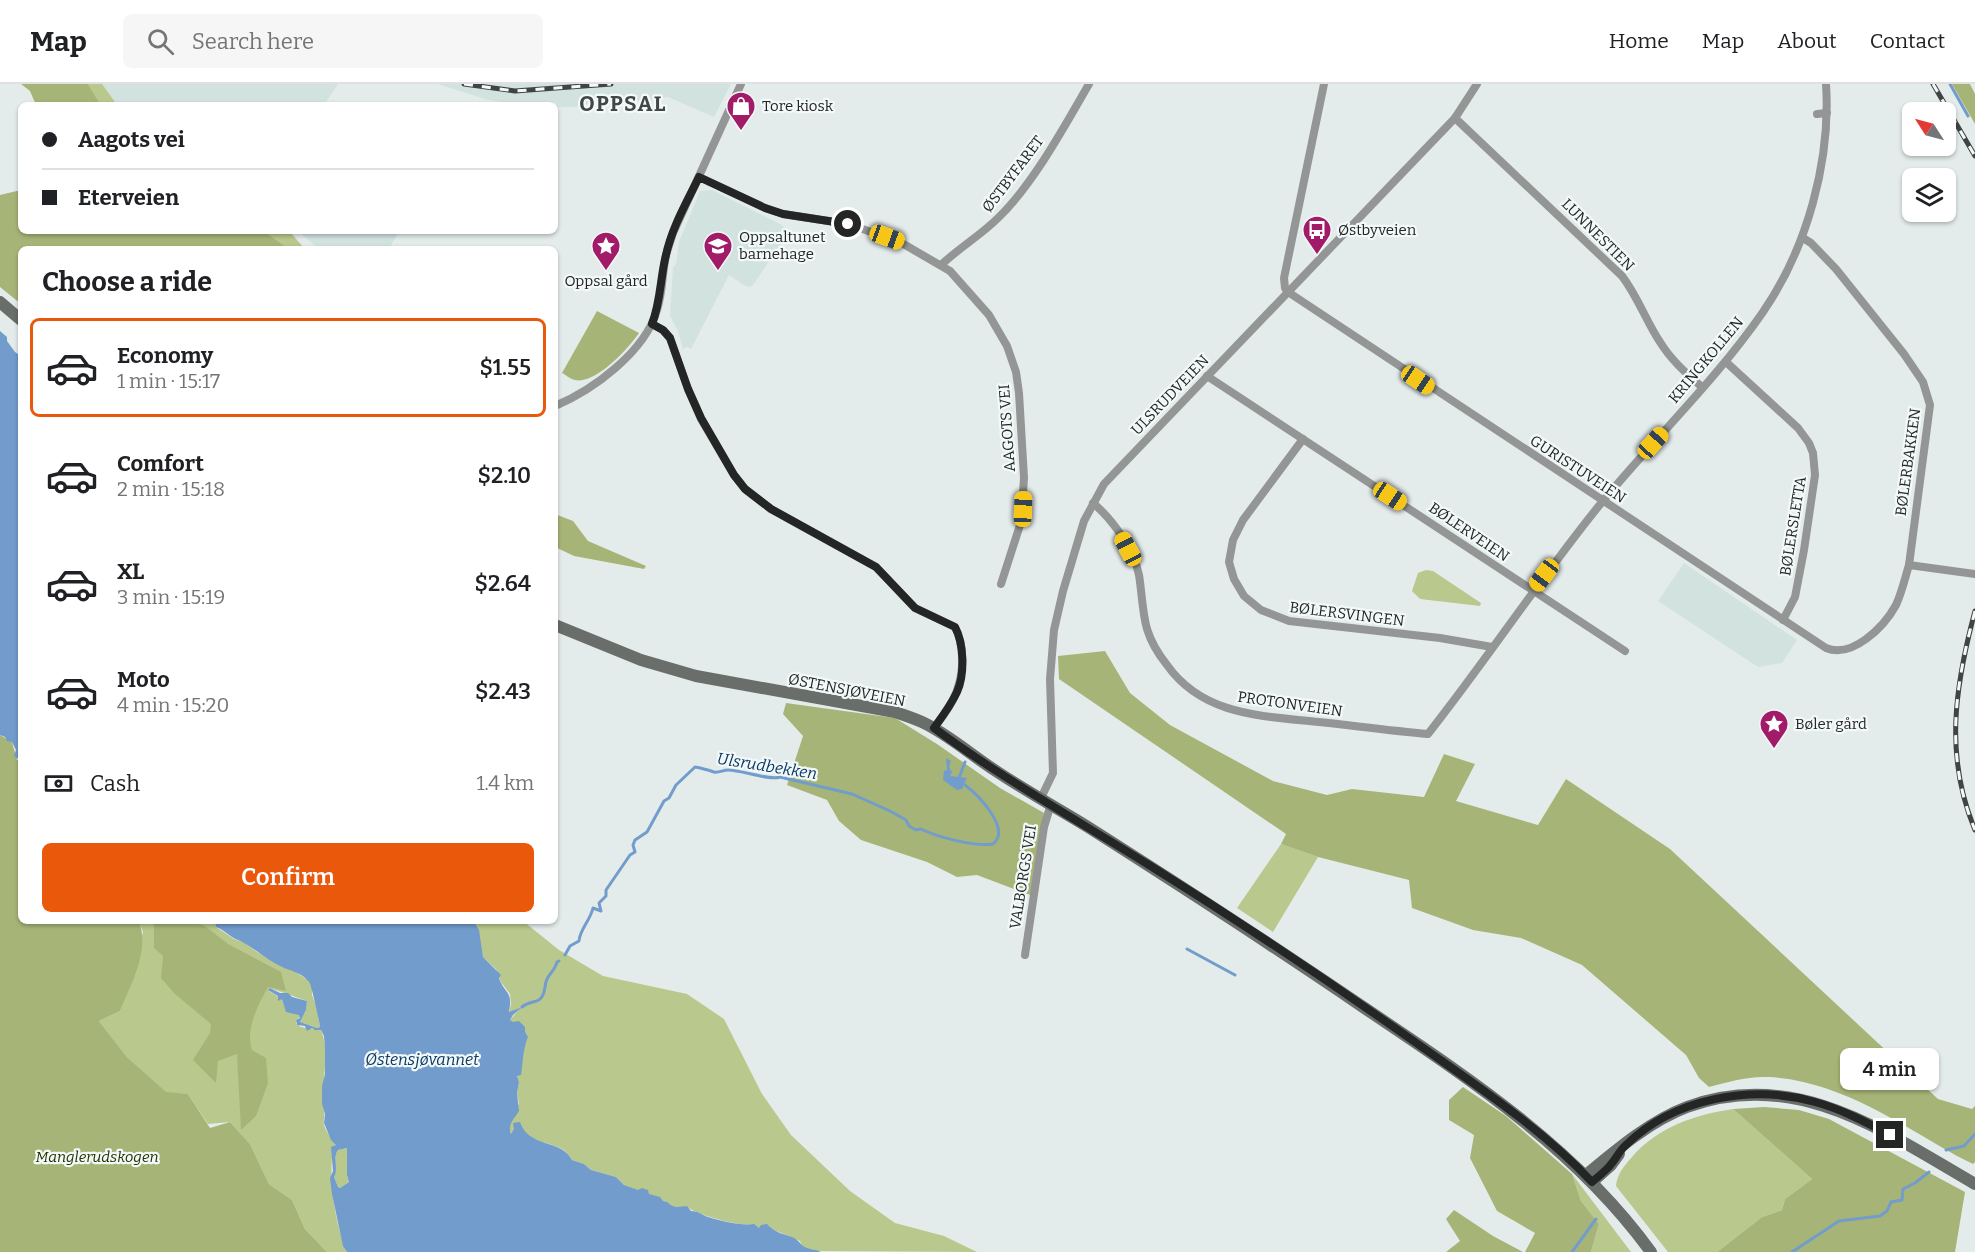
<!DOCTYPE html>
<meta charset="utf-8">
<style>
:root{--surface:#fff;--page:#f6f6f6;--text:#202124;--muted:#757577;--line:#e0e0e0;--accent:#ea580c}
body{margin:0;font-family:Bitter,serif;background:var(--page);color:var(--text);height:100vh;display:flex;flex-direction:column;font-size:22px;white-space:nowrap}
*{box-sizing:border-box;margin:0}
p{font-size:20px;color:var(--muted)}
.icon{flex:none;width:33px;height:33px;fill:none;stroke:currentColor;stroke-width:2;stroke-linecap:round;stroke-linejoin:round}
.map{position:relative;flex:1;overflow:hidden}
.panel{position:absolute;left:18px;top:162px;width:540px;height:678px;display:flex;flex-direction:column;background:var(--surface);border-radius:9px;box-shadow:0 2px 4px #0004}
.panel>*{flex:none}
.banner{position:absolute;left:18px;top:18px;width:540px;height:132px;border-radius:9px;box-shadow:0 2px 4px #0004;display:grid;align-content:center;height:132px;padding:0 24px;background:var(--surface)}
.needle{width:39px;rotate:306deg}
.controls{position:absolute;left:1902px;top:18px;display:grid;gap:12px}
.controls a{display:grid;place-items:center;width:54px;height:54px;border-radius:9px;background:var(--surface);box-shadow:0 2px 4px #0004;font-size:30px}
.end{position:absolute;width:27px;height:27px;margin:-14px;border:8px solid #232625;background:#fff;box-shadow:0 0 0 3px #fff}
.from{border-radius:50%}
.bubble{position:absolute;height:42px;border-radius:9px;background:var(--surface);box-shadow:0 2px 4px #0004;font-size:20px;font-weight:600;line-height:42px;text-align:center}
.car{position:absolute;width:18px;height:36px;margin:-18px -9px;border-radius:8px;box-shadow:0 0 4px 2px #0007;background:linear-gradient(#f5c518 24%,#345 0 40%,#f5c518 0 76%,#345 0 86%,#f5c518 0)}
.banner b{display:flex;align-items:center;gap:21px;height:57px;font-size:22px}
.banner b+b{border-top:2px solid var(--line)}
.banner i{width:15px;height:15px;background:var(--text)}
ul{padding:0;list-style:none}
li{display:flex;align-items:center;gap:18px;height:99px;margin:0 12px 9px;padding:0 12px;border:3px solid transparent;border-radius:9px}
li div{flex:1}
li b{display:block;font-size:22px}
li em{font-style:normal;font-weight:600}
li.on{border-color:var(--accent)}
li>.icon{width:54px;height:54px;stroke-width:1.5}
h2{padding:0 24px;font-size:27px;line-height:72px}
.pay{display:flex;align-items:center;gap:15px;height:66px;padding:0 24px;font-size:22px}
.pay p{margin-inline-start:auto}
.primary-button{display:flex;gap:12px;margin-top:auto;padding:12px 24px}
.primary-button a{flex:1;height:69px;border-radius:9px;background:var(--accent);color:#fff;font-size:24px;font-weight:600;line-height:69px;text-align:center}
header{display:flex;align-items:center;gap:36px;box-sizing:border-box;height:84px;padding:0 30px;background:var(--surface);border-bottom:2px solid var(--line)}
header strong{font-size:28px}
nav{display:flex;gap:33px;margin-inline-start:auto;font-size:21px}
.search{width:420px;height:54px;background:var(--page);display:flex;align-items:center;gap:15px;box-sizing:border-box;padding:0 21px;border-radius:9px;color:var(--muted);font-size:22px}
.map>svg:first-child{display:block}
.built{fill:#d1e2df}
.green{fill:#b9c88c}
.forest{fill:#a6b577}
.water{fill:#729ccc;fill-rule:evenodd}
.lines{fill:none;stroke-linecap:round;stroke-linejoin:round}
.stream{stroke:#729ccc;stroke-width:3}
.street{stroke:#939694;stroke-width:8}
.secondary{stroke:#6a6e6b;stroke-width:12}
.rail-casing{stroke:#404443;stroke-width:5}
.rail{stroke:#f2f9f8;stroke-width:3;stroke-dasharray:9;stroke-linecap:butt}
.route{stroke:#232625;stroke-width:8}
.labels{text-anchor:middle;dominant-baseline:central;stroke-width:4.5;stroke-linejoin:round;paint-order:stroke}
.poi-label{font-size:15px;fill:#232625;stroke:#f2f9f8;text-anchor:start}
.street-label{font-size:15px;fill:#232625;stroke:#f2f9f8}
.park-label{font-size:15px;font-style:italic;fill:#293101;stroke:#f2f9f8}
.water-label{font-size:16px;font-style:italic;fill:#0b3965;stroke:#f2f9f8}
.district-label{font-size:21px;font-weight:bold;letter-spacing:1.5px;fill:#414746;stroke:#f2f9f8}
</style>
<header>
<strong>Map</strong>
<div class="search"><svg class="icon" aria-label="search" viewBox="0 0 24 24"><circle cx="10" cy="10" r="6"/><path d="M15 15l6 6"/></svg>Search here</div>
<nav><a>Home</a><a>Map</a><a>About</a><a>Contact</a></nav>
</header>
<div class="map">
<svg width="1975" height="1168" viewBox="0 0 1975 1168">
<rect width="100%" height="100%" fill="#e4eceb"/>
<!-- built -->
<g class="built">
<polygon points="102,0 338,0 324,21 114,21 115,18"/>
<polygon points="438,0 731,0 714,33 668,13 643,17 598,18 573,23 558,23 556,18 544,20 533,18 515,21 485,15"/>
<polygon points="712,106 782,141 788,149 753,201 749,203 744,201 729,191 691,265 687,263 683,265 678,247 670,232 673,183 676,180 679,158 700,107"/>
<polygon points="298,147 399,147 389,165 319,165"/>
<polygon points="1684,479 1797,556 1782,579 1758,583 1658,517"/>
</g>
<!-- green -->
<g class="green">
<polygon points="88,0 102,0 115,18 114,21 101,21"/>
<polygon points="264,147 289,147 305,165 289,165"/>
<polygon points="1426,486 1433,487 1481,519 1480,522 1420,515 1412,507 1418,489"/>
<polygon points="1281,760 1318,773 1273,848 1237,824"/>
<path d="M 139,837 L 200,837 L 201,839 L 215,839 L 216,843 L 234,855 L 243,858 L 257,868 L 284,884 L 291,885 L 308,896 L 312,903 L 312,911 L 316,921 L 320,943 L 317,944 L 300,938 L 306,926 L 307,917 L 270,904 L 269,907 L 282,915 L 286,926 L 299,930 L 300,933 L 296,936 L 296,940 L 301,943 L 321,946 C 332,973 319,999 324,1027 C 325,1032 323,1036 324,1041 C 326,1048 332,1055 336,1061 L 333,1063 C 329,1095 333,1124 342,1155 C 344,1161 344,1164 347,1168 L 327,1168 L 305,1145 L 292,1116 L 269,1100 L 250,1060 L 230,1038 L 208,1040 L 188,1010 L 166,1009 L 127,973 L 99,937 L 120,927 L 143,848 Z"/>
<path d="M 474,837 L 523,837 L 559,866 L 603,892 L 687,910 L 724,935 L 762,1010 L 791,1051 L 850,1107 L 895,1139 L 944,1152 L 977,1168 L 811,1167 L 802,1162 L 800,1157 L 772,1145 L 769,1142 L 759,1144 L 752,1140 C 742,1143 697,1131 689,1124 L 671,1122 L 668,1118 L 663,1117 L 624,1101 L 616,1093 L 591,1086 L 584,1080 L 572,1076 C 560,1053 534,1066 520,1041 L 511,1050 C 507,1041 514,1028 519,1020 L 517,1009 L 519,998 L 517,993 C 523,977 525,965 525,948 L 510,936 L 521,923 L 509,929 L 511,920 L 510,910 L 501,898 L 496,885 L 483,873 L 477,842 Z"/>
<path d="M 1733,1025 L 1812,1095 L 1785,1115 L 1782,1126 L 1762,1133 L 1717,1168 L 1668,1168 L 1616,1102 C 1617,1090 1624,1082 1632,1073 C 1658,1043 1694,1031 1733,1025 Z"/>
<path d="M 347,1064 L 347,1091 L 349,1098 L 340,1104 L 338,1103 L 334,1093 C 338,1084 332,1075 338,1066 Z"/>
<polygon points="1572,1090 1631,1168 1591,1168 1599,1140 1581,1117"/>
</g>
<!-- forest -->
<g class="forest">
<polygon points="21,0 88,0 101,21 36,21 30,7"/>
<polygon points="1952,0 1970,0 1975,10 1975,40"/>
<polygon points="21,106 21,147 264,147 289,165 21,165 21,220 0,203 0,111"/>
<path d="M 597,227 L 639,249 C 629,264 595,301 575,296 C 570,295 566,291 562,289 Z"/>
<polygon points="555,430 573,437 588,457 646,482 644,485 574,472 555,463"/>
<path d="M 1105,567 L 1130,609 L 1170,641 L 1273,697 L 1327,711 L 1352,705 L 1424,713 L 1444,670 L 1475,680 L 1456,717 L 1538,741 L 1566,695 L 1670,765 L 1938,1015 L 1972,1025 L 1975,1022 L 1975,1078 L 1973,1080 L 1957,1072 C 1899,1039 1837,996 1768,993 C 1748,992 1728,998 1709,1003 L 1699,994 L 1686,971 L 1582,881 L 1521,854 L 1473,846 L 1412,824 L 1409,796 L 1318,773 L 1281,760 L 1286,750 L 1059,595 L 1058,572 Z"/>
<polygon points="786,619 895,634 937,660 1000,704 1044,729 1033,812 977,791 957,793 927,778 861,756 839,737 827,716 787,701 803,652 783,630"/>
<path d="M 0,651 L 12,658 L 17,676 L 21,677 L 21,837 L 139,837 C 150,867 131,900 120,927 L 99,937 L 127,973 L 166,1008 L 188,1010 L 210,1044 L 230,1038 L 250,1060 L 269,1100 L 292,1116 L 305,1145 L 327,1168 L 0,1168 Z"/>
<path d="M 156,837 L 189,837 L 205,842 L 228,860 L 281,888 L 286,907 L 268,903 C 258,921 245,945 252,966 L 266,974 L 268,999 L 256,1032 L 241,1046 L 237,970 L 218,977 L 216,999 L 193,976 L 210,949 L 211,940 L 175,910 L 161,894 L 163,872 L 154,864 L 154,838 Z"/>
<polygon points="1463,1003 1506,1032 1572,1090 1581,1117 1599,1140 1591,1168 1525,1168 1535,1149 1497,1127 1470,1074 1474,1051 1449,1036 1449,1016"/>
<polygon points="1764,1023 1799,1026 1829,1035 1965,1108 1955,1168 1717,1168 1762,1133 1782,1126 1785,1115 1812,1095 1733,1025"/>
<polygon points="1454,1126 1493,1152 1523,1168 1446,1168 1460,1157 1446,1135"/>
</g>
<!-- water -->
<g class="water">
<polygon points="0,247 7,253 7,257 15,268 21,272 21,677 14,672 16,666 12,658 7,657 5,653 0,651"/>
<polygon points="946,674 951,677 949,683 952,688 950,692 967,694 962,705 957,706 943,696 944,687 947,686"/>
<path d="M 200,837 L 474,837 L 479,846 L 483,873 L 501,891 L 499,894 C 505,911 513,906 509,928 L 522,923 L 513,931 L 510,936 L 513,938 L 519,937 L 525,943 L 525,948 L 528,953 C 523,964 523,979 521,991 L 517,992 L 519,998 L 517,1009 L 519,1027 C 515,1034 507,1040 511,1050 L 514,1045 L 513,1039 L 520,1038 C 528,1064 562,1055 572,1076 L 584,1080 L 591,1086 L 616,1093 L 624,1101 L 638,1106 L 642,1104 L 648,1106 L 649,1110 L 660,1113 L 663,1117 L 668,1118 C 671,1124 680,1123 687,1122 L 691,1127 C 698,1127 702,1131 708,1133 C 720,1137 742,1142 754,1140 L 759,1144 L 761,1141 L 767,1140 C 774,1148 783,1150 792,1153 C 798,1155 800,1160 803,1162 C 809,1166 815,1165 821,1168 L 347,1168 L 343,1162 L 332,1110 L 330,1094 L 333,1087 L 331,1063 L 336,1061 L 331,1056 L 324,1039 L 325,1030 L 322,1020 L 322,1002 L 325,990 L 325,964 L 324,952 L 321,946 L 315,946 L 312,944 L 307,947 L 305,942 L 297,941 L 296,936 L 300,934 L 299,931 L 286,928 L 282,915 L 278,917 L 278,912 L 268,906 L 270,904 L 280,909 L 288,909 L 292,913 L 307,917 L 306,926 L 300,938 L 317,944 L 320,943 C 319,936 312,902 309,898 C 303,890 293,887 284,884 C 270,878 258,867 244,859 C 240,856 236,856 232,853 C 226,849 222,845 216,843 L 215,839 L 204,840 ZM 347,1064 L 347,1091 L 349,1098 L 340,1104 L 338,1103 L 334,1093 C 339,1084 332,1075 338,1066 Z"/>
</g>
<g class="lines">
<!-- stream -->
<g class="stream">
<polyline points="1950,0 1968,32"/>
<polyline points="959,694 965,678"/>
<polyline points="1187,865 1235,891"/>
<path d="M 565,871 L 570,862 L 579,857 C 580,845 590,837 593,824 L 601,827 L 599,819 L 606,812 L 606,806 L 630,771 L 635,768 L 633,761 L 635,756 L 647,748 L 664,717 L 669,714 L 676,701 L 695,683 C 701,684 708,686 714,688 C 719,689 723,686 728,686 C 742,686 769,697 780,693 L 852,710 L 890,727 L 906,736 L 909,742 L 916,746 L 921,745 C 937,753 975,763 993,760 C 1012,745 977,710 965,701"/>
<path d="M 522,923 C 529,917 536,919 540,915 C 546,910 544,901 547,895 C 550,889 555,886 557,878 L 559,877"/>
<polyline points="1946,1066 1964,1062 1975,1050"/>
<polyline points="1572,1168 1596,1135"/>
<polyline points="1792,1168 1839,1137 1880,1132 1887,1127 1891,1118 1902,1116 1903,1105 1915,1099 1929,1088"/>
</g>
<!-- street -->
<g class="street">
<path d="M 1324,0 L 1284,194 L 1285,204 L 1288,208 L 1826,564 C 1852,575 1884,543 1896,521 C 1902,508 1905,494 1909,481 L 1930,321 L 1923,298 L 1904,270 L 1836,185 L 1811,159 L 1803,154"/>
<polyline points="1817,30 1827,29"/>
<path d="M 1455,34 L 1622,192 C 1638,213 1646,237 1660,258 C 1671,276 1686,289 1702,303"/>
<polyline points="699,93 765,124 783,130 848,140 900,158 950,187 989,231 1007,262 1016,288 1019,309 1024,394 1021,438 1001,500"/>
<path d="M 941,181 C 959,164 981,151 998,134 C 1034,99 1064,43 1089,0"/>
<path d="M 652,240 L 663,246 L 670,254 L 688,305 L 701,335 L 734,391 L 745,405 L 771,425 L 876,483 L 915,524 L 955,543 C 964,560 964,585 958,603 C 954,618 943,632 934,644"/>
<polyline points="1726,278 1798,344 1809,359 1813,369 1815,391 1804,466 1795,513 1783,536"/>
<polyline points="1207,292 1625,567"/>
<path d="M 555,322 C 593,306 645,268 657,226 C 663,208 662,189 666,171 C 668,164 671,156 673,149 L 741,0"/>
<polyline points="1303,355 1243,436 1233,456 1229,478 1234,495 1244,512 1261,526 1289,537 1440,554 1492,563"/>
<path d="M 1093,419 C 1112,435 1134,465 1139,491 C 1142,509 1142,527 1147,545 C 1151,558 1159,571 1167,581 C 1203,632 1263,632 1319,638 C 1356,642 1392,647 1428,650 C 1488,574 1541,493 1602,418 C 1655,354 1716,296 1763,228 C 1807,164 1831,77 1826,0"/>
<polyline points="1909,481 1975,490"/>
<polyline points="1041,714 1053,689 1050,595 1054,546 1063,507 1084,437 1104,400 1455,34 1477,0"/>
<polyline points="1025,871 1044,743 1051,720"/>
</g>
<!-- secondary -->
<g class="secondary">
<polyline points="0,218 21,236"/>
<path d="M 555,541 L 641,576 L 696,592 L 895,628 C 904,631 913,634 922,638 C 948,650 971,671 996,687 C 1026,707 1057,724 1088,743 C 1181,802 1272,861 1363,923 C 1467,993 1576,1064 1651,1168"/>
<path d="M 1586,1091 C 1616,1066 1650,1037 1687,1023 C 1796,983 1885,1048 1975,1100"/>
<polyline points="1592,1098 1611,1081 1619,1070"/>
</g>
<!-- rail casing -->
<g class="rail-casing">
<g id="rail">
<polyline points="464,0 515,7 611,0"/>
<polyline points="1933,0 1975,72"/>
<path d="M 1975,527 C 1955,602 1944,672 1975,746"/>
</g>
</g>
<!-- rail -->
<use href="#rail" class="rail"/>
</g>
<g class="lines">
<!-- route -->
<path class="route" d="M 848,140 L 783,130 L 765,124 L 699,93 C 687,118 672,143 666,171 C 660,194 661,217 652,240 L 663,246 L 670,254 L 688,305 L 701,334 L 734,391 L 745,405 L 771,425 L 876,483 L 915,524 L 955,543 C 964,560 965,590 957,608 C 951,621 942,633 934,644 C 1003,695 1077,736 1149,781 C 1242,839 1333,900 1422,963 C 1480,1004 1543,1046 1592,1098 C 1599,1092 1607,1086 1612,1079 C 1617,1073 1620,1066 1626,1061 C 1674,1014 1751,1000 1815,1018 C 1841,1025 1866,1038 1890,1051"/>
</g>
<!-- icons -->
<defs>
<g id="shop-pin" transform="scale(1.5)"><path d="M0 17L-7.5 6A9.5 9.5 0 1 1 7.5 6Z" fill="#a11b68" stroke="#f2f9f8"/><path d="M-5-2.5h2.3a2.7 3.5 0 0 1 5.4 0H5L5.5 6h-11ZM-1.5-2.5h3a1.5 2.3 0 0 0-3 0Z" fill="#fff"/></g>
<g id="bus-pin" transform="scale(1.5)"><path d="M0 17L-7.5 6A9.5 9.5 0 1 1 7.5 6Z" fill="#a11b68" stroke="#f2f9f8"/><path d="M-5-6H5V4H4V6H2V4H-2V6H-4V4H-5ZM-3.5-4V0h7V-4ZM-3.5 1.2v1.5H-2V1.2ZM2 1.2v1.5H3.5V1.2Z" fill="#fff"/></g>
<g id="sight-pin" transform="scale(1.5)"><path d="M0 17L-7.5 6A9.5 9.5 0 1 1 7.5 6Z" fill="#a11b68" stroke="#f2f9f8"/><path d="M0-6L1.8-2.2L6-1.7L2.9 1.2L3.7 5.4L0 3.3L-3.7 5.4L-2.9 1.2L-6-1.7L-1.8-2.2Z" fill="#fff"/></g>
<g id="school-pin" transform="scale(1.5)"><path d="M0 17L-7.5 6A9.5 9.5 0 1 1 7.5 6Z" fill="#a11b68" stroke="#f2f9f8"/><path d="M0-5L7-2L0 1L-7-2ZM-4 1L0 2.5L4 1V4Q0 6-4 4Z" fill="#fff"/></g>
</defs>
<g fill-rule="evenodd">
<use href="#shop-pin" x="741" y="22"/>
<use href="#bus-pin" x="1317" y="146"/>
<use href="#sight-pin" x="606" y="162"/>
<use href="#school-pin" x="718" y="162"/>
<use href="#sight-pin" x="1774" y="640"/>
</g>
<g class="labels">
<!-- poi labels -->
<g class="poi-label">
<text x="762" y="22">Tore kiosk</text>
<text x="1338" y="146">Østbyveien</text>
<text x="739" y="153">Oppsaltunet<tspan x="739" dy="17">barnehage</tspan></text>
<text x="606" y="197" text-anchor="middle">Oppsal gård</text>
<text x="1795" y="640">Bøler gård</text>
</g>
<!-- street labels -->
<g class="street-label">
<text transform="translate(1013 90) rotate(-53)">ØSTBYFARET</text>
<text transform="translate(1598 151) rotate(45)">LUNNESTIEN</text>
<text transform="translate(1706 276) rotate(-50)">KRINGKOLLEN</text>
<text transform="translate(1170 311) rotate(-46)">ULSRUDVEIEN</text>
<text transform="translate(1007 344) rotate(-94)">AAGOTS VEI</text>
<text transform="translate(1908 378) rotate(-82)">BØLERBAKKEN</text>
<text transform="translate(1578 385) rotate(33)">GURISTUVEIEN</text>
<text transform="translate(1793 442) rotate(-81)">BØLERSLETTA</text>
<text transform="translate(1469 448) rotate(34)">BØLERVEIEN</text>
<text transform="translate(1347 530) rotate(7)">BØLERSVINGEN</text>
<text transform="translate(847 606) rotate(11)">ØSTENSJØVEIEN</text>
<text transform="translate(1290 620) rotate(8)">PROTONVEIEN</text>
<text transform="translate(1023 793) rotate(-81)">VALBORGS VEI</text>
</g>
<!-- park labels -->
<g class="park-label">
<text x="97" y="1073">Manglerudskogen</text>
</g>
<!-- water labels -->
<g class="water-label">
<text transform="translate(767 682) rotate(9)">Ulsrudbekken</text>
<text x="422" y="975">Østensjøvannet</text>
</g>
<!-- district labels -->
<g class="district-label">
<text x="623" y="20">OPPSAL</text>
</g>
</g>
</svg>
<div class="controls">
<a><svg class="needle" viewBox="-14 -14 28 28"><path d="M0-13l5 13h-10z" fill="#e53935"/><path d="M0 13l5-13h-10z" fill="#757577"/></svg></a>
<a><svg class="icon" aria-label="layers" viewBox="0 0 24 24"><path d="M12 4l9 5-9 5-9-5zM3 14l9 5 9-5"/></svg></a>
</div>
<i class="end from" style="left:848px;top:140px"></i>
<i class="end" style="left:1890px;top:1051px"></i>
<div class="bubble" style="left:1840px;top:964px;width:99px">4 min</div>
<i class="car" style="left:887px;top:153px;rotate:110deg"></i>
<i class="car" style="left:1418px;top:296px;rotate:124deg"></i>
<i class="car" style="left:1653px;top:359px;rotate:42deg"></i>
<i class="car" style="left:1390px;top:412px;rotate:123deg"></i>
<i class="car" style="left:1023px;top:425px;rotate:2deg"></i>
<i class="car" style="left:1128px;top:465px;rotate:332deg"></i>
<i class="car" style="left:1544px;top:491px;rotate:217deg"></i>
<div class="banner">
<b><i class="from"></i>Aagots vei</b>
<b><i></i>Eterveien</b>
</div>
<section class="panel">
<h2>Choose a ride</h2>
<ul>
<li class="on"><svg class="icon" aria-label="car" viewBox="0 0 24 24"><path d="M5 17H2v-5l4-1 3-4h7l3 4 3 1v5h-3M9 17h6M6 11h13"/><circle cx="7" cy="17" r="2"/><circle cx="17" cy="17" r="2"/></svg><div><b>Economy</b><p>1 min · 15:17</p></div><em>$1.55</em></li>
<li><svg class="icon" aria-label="car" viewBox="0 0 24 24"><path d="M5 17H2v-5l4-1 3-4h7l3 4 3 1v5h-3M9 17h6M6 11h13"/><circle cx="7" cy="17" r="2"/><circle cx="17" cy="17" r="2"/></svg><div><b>Comfort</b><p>2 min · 15:18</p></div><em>$2.10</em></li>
<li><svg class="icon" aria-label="car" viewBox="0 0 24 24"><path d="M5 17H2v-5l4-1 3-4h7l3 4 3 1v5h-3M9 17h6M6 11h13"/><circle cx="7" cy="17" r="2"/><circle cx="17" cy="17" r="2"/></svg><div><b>XL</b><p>3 min · 15:19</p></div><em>$2.64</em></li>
<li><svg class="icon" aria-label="car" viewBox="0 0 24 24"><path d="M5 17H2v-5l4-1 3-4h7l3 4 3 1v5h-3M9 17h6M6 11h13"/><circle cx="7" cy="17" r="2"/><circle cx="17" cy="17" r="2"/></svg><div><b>Moto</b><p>4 min · 15:20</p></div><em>$2.43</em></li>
</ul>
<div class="pay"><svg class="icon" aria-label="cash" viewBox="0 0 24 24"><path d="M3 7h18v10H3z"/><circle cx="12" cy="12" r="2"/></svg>Cash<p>1.4 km</p></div>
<div class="primary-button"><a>Confirm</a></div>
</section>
</div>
